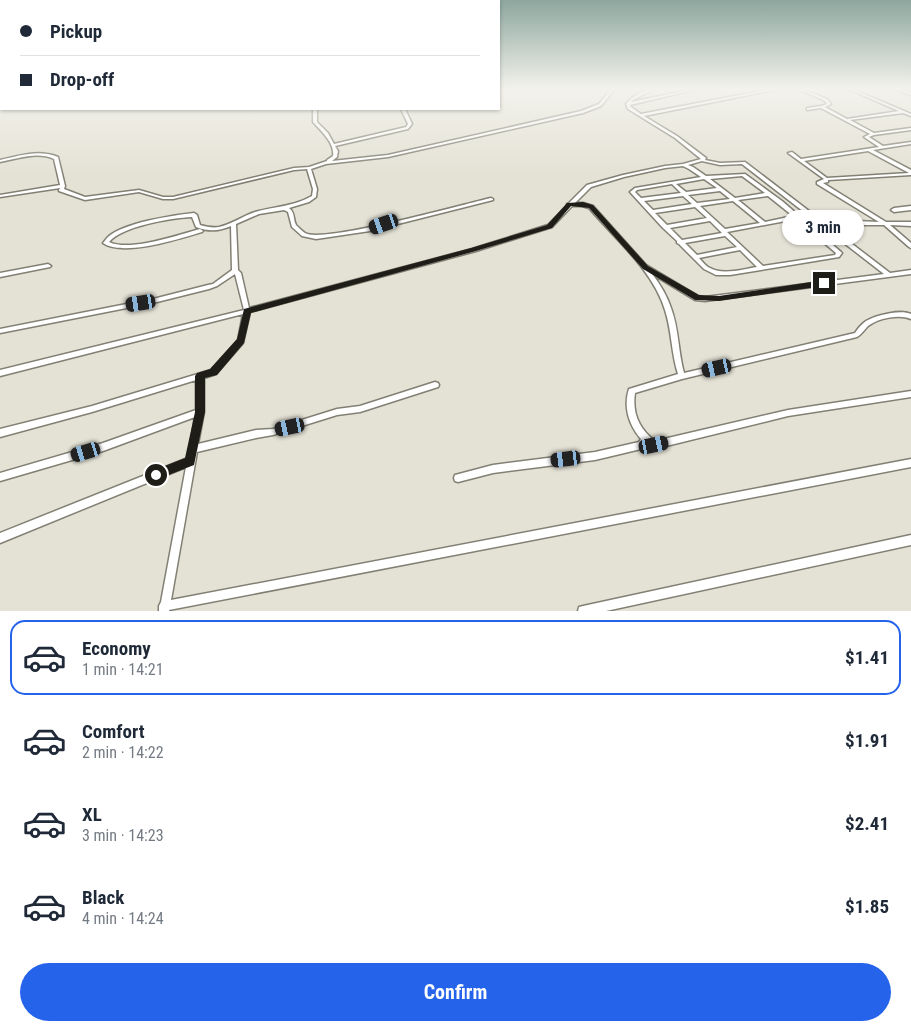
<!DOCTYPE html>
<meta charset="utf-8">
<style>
:root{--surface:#fff;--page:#f2f2f3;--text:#1f2937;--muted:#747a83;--line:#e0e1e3;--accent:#2563eb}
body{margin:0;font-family:"Roboto Condensed",sans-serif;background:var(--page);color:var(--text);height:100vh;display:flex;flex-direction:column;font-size:19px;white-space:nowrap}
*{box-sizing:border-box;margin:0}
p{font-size:16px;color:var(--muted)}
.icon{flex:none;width:28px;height:28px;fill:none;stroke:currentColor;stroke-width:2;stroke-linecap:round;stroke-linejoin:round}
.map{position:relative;height:611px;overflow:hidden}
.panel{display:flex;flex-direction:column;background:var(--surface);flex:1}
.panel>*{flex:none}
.top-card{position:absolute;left:0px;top:0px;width:500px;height:110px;box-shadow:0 1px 4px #0004;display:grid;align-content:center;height:110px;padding:0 20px;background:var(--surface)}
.end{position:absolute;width:22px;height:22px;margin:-11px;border:6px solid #1e1d18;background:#fff;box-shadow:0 0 0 2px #fff}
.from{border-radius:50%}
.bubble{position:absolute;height:35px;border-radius:18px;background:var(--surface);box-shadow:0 1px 4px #0004;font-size:16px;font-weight:700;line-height:35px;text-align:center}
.car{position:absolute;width:15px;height:30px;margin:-15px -8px;border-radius:6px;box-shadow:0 0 4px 1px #0007;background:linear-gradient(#222 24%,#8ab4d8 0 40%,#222 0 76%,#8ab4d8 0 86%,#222 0)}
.top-card b{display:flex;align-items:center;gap:18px;height:48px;font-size:19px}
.top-card b+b{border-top:1px solid var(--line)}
.top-card i{width:12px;height:12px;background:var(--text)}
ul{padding:9px 0 0;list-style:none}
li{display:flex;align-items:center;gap:15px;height:75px;margin:0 10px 8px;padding:0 10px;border:2px solid transparent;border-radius:15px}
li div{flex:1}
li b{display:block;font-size:19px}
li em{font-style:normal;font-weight:700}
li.current{border-color:var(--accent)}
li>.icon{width:45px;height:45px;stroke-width:1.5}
.cta{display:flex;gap:10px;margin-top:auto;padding:10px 20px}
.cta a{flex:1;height:58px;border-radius:30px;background:var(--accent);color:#fff;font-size:20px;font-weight:700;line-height:58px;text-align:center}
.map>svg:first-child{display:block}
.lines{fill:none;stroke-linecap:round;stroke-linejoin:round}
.minor-casing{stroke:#828074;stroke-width:3}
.minor{fill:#fff;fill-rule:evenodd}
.route{fill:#1e1d18}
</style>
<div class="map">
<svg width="911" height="611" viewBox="0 0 911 611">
<rect width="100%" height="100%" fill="#e4e2d5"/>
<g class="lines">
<!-- minor casing -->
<g class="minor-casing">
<g id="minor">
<path d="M 611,89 L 615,89 L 601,106 L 583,113 L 388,157 L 326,164 L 311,169 L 317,189 L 316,197 L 309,202 L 289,208 C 295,212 293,219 296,225 C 298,227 302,231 305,233 C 322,244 464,204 491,198 L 493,199 L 493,200 L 370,231 L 316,239 L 302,236 L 292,227 L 288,212 L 284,210 L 259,214 L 236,224 L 238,270 L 241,273 L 249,308 L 472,249 L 548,225 L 567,206 L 567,204 L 569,203 L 587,185 L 623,175 L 665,166 L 683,164 L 701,159 L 675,138 L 628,109 L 626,104 C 632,96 644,89 654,89 L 633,100 L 631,102 L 693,89 L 698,89 L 630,105 L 631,107 L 641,114 L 771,89 L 775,89 L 774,90 L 644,116 L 677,136 L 706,158 L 705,160 L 720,163 L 745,162 L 826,224 L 856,221 L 879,222 L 817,184 L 817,182 L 824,179 L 788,153 L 792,152 L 801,159 L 879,147 L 864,137 L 870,134 L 821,108 L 807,110 L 807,108 L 821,106 L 827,104 L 825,101 L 798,89 L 802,89 L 827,99 L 831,104 L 825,107 L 847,119 L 899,111 L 848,89 L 852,89 L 911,114 L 911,116 L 903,113 L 850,120 L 874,133 L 911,128 L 911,130 L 874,135 L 869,137 L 883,146 L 911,142 L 911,144 L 873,150 L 911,170 L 911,175 L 828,180 L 828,182 L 823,183 L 886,222 L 911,222 L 911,226 L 890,225 L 911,243 L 911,248 L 909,247 L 884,225 L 856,225 L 830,227 L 890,273 L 911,270 L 911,274 L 705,301 L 695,300 L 652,274 C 660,284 667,296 671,308 C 679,329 678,352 684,373 L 855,333 C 858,328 862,324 866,321 C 876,315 901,309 911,314 L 911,319 C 899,314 879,318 868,326 C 864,330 861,335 857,337 L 682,379 L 635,393 C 632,413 639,429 655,441 L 788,410 L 911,391 L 911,397 L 788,416 L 654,449 L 647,444 L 641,449 L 595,460 L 493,473 L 458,482 L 455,481 L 454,478 L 455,475 L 493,465 L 595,452 L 639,442 L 641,439 C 629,425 623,407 629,389 L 678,374 C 671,353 672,331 665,310 C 653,270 615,239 589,208 L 582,206 L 572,206 L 552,227 L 476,251 L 250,312 L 243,343 L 216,374 L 204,378 L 204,412 L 198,444 L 256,430 L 273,429 L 337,409 L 360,406 L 435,382 L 438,383 L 439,385 L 438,387 L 360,412 L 337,415 L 273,435 L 256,438 L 197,452 L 171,600 L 911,459 L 911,467 L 169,610 L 169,611 L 159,611 L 159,606 L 161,602 L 186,467 L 0,543 L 0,533 L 188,458 L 195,417 L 103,451 L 0,481 L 0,473 L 103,443 L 196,410 L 196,380 L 92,412 L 0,437 L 0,429 L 92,406 L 211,370 L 238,340 L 243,314 L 0,376 L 0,370 L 244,310 L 235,274 L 217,286 L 209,289 L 157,302 L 0,333 L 0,329 L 157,298 L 208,285 L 213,284 L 232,270 L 231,226 C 219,231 209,232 196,227 L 192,217 C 171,218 123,226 109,242 C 130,252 178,235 200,229 L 203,231 L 202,232 C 179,239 123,257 103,243 C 104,242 107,238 108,237 C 123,223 173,215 194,213 L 197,215 L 200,225 C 207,227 213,228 219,227 C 232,224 243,216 255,212 C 275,206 293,207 312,196 L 313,189 L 307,169 L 294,170 L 173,199 L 163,199 L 139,192 L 85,200 L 59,191 L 59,190 L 60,188 L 0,197 L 0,195 L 60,185 L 54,159 C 37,151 17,159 0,162 L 0,160 C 19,156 38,149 58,157 L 65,186 L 64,189 L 85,197 L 139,190 L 163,197 L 173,197 L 294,168 L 309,167 L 327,161 L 327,160 L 333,156 C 335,143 321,131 313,122 L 313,109 L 317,109 L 317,122 L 328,133 L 334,144 L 406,127 L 408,124 L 401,109 L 405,109 L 412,124 L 408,129 L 335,146 L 338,151 L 337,157 L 332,161 L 388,155 L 581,111 L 599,104 ZM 868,151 L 909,173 L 827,178 L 804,161 ZM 702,161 L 720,165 L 742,164 L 884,274 L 705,297 L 698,296 L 646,265 L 593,206 L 583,203 L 575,203 L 591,187 L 624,177 L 665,168 L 683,166 L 689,169 L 701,177 L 635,188 L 630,192 L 663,228 L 677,241 L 677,243 L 679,244 L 704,269 L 716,275 L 730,275 L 839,257 L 842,253 L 841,252 L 782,201 L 745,174 L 706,176 L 693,167 L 688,165 ZM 742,176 L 765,193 L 735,198 L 710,179 ZM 704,179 L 717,188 L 686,192 L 676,184 ZM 672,184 L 681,193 L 641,198 L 635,192 L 637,190 ZM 720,191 L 730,199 L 697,203 L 688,195 ZM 683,196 L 692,204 L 653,210 L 644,201 ZM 768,196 L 793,216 L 765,222 L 738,200 ZM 733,201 L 760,223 L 725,229 L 700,206 ZM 695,207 L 707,218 L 667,225 L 655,213 ZM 796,219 L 836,253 L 835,255 L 763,266 L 727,232 ZM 710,221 L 722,233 L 682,240 L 670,228 ZM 725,236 L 737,247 L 697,255 L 685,243 ZM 740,250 L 757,267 C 743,269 722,276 708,267 C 705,265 702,261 699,258 Z"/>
<polygon points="895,89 899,89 911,93 911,95"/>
<polygon points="911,206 911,210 894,212 891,210 894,208"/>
<polygon points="48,264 51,266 50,267 0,277 0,273"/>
<polygon points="911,535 911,545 606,611 578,611 579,607 583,606"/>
</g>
</g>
<!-- minor -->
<use href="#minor" class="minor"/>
</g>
<!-- sky -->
<linearGradient id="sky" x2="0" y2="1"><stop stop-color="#8da79e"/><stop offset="0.51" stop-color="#f3f2ec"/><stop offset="1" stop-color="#f3f2ec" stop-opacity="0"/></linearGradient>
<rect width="911" height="174" fill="url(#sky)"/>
<!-- route -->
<polygon class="route" points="583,202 593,205 648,266 699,295 719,296 824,280 828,283 824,286 719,301 695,300 643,269 589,208 571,206 552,228 476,251 251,313 244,343 217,375 205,378 205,412 194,465 156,480 152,479 152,471 185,458 195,412 195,376 197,373 210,369 237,339 244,309 471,248 547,225 567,203"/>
</svg>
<i class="end from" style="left:156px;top:475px"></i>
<i class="end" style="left:824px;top:283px"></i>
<div class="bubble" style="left:782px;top:210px;width:82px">3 min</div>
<i class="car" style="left:384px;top:224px;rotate:251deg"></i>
<i class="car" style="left:141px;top:303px;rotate:261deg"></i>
<i class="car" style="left:717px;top:368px;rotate:257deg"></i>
<i class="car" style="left:290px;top:427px;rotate:258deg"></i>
<i class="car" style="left:654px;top:445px;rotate:78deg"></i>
<i class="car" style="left:86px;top:452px;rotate:253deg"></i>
<i class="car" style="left:566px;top:459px;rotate:263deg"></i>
<div class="top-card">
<b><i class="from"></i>Pickup</b>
<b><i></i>Drop-off</b>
</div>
</div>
<section class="panel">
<ul>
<li class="current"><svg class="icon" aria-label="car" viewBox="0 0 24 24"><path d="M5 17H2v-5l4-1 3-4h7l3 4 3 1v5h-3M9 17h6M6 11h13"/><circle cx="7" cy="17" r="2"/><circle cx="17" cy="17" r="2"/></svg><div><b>Economy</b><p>1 min · 14:21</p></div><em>$1.41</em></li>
<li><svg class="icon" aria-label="car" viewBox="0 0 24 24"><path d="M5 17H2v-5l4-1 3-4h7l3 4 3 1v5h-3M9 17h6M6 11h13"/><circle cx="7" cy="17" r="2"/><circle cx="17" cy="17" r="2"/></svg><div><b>Comfort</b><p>2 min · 14:22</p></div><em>$1.91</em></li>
<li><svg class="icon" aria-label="car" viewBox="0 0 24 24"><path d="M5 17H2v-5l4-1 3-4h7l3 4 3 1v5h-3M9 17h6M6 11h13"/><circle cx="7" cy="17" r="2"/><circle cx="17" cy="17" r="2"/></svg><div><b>XL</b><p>3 min · 14:23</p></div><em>$2.41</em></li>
<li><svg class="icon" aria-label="car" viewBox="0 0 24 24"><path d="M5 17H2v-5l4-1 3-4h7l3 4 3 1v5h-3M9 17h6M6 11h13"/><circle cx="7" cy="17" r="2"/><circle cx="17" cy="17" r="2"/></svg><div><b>Black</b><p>4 min · 14:24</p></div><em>$1.85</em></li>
</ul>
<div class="cta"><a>Confirm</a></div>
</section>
